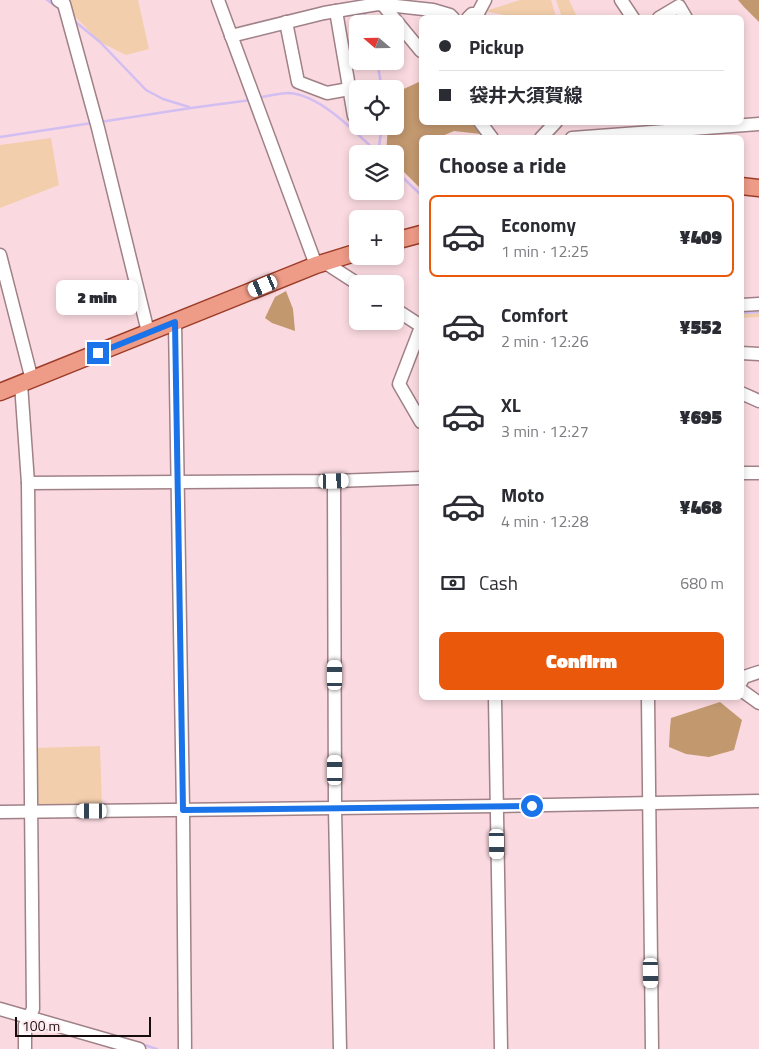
<!DOCTYPE html>
<meta charset="utf-8">
<style>
:root{--surface:#fff;--page:#f2f2f3;--text:#2b2b33;--muted:#7c7c81;--line:#e1e1e2;--accent:#ea580c}
body{margin:0;font-family:"Titillium Web","Noto Sans JP",sans-serif;background:var(--page);color:var(--text);height:100vh;display:flex;flex-direction:column;font-size:19px;white-space:nowrap}
*{box-sizing:border-box;margin:0}
p{font-size:16px;color:var(--muted)}
.icon{flex:none;width:28px;height:28px;fill:none;stroke:currentColor;stroke-width:2;stroke-linecap:round;stroke-linejoin:round}
.map{position:relative;flex:1;overflow:hidden}
.sheet{position:absolute;left:419px;top:135px;width:325px;height:565px;display:flex;flex-direction:column;background:var(--surface);border-radius:8px;box-shadow:0 2px 8px #0003}
.sheet>*{flex:none}
.guide{position:absolute;left:419px;top:15px;width:325px;height:110px;border-radius:8px;box-shadow:0 2px 8px #0003;display:grid;align-content:center;height:110px;padding:0 20px;background:var(--surface)}
.needle{width:32px;rotate:290deg}
.buttons{position:absolute;left:349px;top:15px;display:grid;gap:10px}
.buttons a{display:grid;place-items:center;width:55px;height:55px;border-radius:8px;background:var(--surface);box-shadow:0 2px 8px #0003;font-size:25px}
.scale{position:absolute;left:15px;bottom:12px;width:136px;box-sizing:border-box;padding-left:5px;border:2px solid #160c0e;border-top:0;font-size:14px;line-height:18px;white-space:nowrap;color:#160c0e;-webkit-text-stroke:4px #ffebef;paint-order:stroke}
.end{position:absolute;width:22px;height:22px;margin:-11px;border:6px solid #1a73e8;background:#fff;box-shadow:0 0 0 2px #fff}
.from{border-radius:50%}
.bubble{position:absolute;height:35px;border-radius:8px;background:var(--surface);box-shadow:0 2px 8px #0003;font-size:16px;font-weight:800;line-height:35px;text-align:center}
.car{position:absolute;width:15px;height:30px;margin:-15px -8px;border-radius:6px;box-shadow:0 0 4px 1px #0007;background:linear-gradient(#fff 24%,#345 0 40%,#fff 0 76%,#345 0 86%,#fff 0)}
.guide b{display:flex;align-items:center;gap:18px;height:48px;font-size:19px}
.guide b+b{border-top:1px solid var(--line)}
.guide i{width:12px;height:12px;background:var(--text)}
ul{padding:0;list-style:none}
li{display:flex;align-items:center;gap:15px;height:82px;margin:0 10px 8px;padding:0 10px;border:2px solid transparent;border-radius:8px}
li div{flex:1}
li b{display:block;font-size:19px}
li em{font-style:normal;font-weight:800}
li.selected{border-color:var(--accent)}
li>.icon{width:45px;height:45px;stroke-width:1.5}
h2{padding:0 20px;font-size:22px;line-height:60px}
.pay{display:flex;align-items:center;gap:12px;height:55px;padding:0 20px;font-size:19px}
.pay p{margin-inline-start:auto}
.button{display:flex;gap:10px;margin-top:auto;padding:10px 20px}
.button a{flex:1;height:58px;border-radius:8px;background:var(--accent);color:#fff;font-size:20px;font-weight:800;line-height:58px;text-align:center}
.map>svg:first-child{display:block}
.green{fill:#f2ceac}
.forest{fill:#c2986f}
.lines{fill:none;stroke-linecap:round;stroke-linejoin:round}
.stream{stroke:#d3bef2;stroke-width:2.5}
.minor-casing{stroke:#9f8187;stroke-width:15}
.major-casing{stroke:#9b3d29;stroke-width:19}
.minor{stroke:#fff;stroke-width:12}
.major{stroke:#ee9b87;stroke-width:16}
.route{stroke:#1a73e8;stroke-width:6}
</style>
<div class="map">
<svg width="759" height="1049" viewBox="0 0 759 1049">
<rect width="100%" height="100%" fill="#fadae0"/>
<!-- green -->
<g class="green">
<polygon points="59,0 138,0 149,49 126,55 100,42"/>
<polygon points="520,0 551,0 556,17 513,17 485,11"/>
<polygon points="556,0 569,0 577,17 562,17"/>
<polygon points="51,138 59,185 0,208 0,145"/>
<polygon points="759,306 759,317 741,318 741,307"/>
<polygon points="100,746 102,806 35,808 34,748"/>
</g>
<!-- forest -->
<g class="forest">
<polygon points="738,0 759,0 759,22 744,7"/>
<polygon points="421,81 421,122 480,123 490,135 454,131 440,137 421,138 421,189 395,163 395,154 386,154 388,126 395,126 395,93"/>
<polygon points="286,291 293,309 295,331 272,323 265,318 275,297"/>
<polygon points="720,702 742,720 734,750 709,757 686,754 669,747 670,728 671,718"/>
</g>
<g class="lines">
<!-- stream -->
<g class="stream">
<polyline points="47,0 60,9"/>
<polyline points="72,19 100,42 146,90 163,99 189,107"/>
<polyline points="364,24 365,11"/>
<polyline points="377,61 382,89"/>
<path d="M 258,98 C 268,96 279,93 289,93 C 321,95 356,133 379,154"/>
<polyline points="100,122 191,108 251,100"/>
<polyline points="0,137 92,123"/>
<polyline points="378,153 382,126"/>
<polyline points="395,170 421,195"/>
<polyline points="741,313 759,312"/>
<polyline points="141,1044 157,1049"/>
</g>
<!-- minor casing -->
<g class="minor-casing">
<g id="minor">
<polyline points="58,0 64,4 98,128 148,332"/>
<polyline points="218,0 316,265"/>
<polyline points="621,0 633,18"/>
<polyline points="383,5 421,51"/>
<polyline points="336,11 354,116"/>
<polyline points="468,18 472,14 477,15 485,0"/>
<polyline points="659,18 679,6 686,18"/>
<polyline points="286,22 298,82 327,93 349,89"/>
<polyline points="231,36 324,13 378,4 433,10 450,15 453,18"/>
<polyline points="480,122 492,138"/>
<polyline points="541,138 556,122"/>
<polyline points="572,138 759,124"/>
<polyline points="0,255 32,380"/>
<polyline points="324,262 358,284"/>
<polyline points="741,305 759,304"/>
<polyline points="395,309 421,326"/>
<polyline points="175,322 183,810 185,1049"/>
<polyline points="421,327 399,384 421,422"/>
<polyline points="741,353 759,354"/>
<polyline points="21,384 28,483 33,1009 25,1025 25,1049"/>
<polyline points="741,393 759,401"/>
<polyline points="741,473 759,473"/>
<polyline points="334,481 335,809 340,1049"/>
<polyline points="28,483 334,481 421,478"/>
<polyline points="741,682 744,677 759,672"/>
<polyline points="741,690 759,703"/>
<polyline points="495,698 501,1049"/>
<polyline points="648,698 652,1049"/>
<polyline points="0,812 496,806 759,801"/>
<polyline points="0,1009 139,1049"/>
</g>
</g>
<!-- major casing -->
<g class="major-casing">
<g id="major">
<polyline points="741,186 759,188"/>
<polyline points="395,241 421,234"/>
<polyline points="0,392 316,265 358,252"/>
</g>
</g>
<!-- minor -->
<use href="#minor" class="minor"/>
<!-- major -->
<use href="#major" class="major"/>
</g>
<g class="lines">
<!-- route -->
<polyline class="route" points="98,353 175,322 183,810 532,806"/>
</g>
</svg>
<div class="buttons">
<a><svg class="needle" viewBox="-14 -14 28 28"><path d="M0-13l5 13h-10z" fill="#e53935"/><path d="M0 13l5-13h-10z" fill="#7c7c81"/></svg></a>
<a><svg class="icon" aria-label="locate" viewBox="0 0 24 24"><circle cx="12" cy="12" r="6"/><path d="M12 2v4M12 18v4M2 12h4M18 12h4"/></svg></a>
<a><svg class="icon" aria-label="layers" viewBox="0 0 24 24"><path d="M12 4l9 5-9 5-9-5zM3 14l9 5 9-5"/></svg></a>
<a>+</a>
<a>−</a>
</div>
<div class="scale">100 m</div>
<i class="end from" style="left:532px;top:806px"></i>
<i class="end" style="left:98px;top:353px"></i>
<div class="bubble" style="left:56px;top:280px;width:82px">2 min</div>
<i class="car" style="left:263px;top:286px;rotate:247deg"></i>
<i class="car" style="left:334px;top:481px;rotate:88deg"></i>
<i class="car" style="left:335px;top:675px;rotate:0deg"></i>
<i class="car" style="left:335px;top:770px;rotate:0deg"></i>
<i class="car" style="left:92px;top:811px;rotate:270deg"></i>
<i class="car" style="left:497px;top:844px;rotate:179deg"></i>
<i class="car" style="left:651px;top:973px;rotate:179deg"></i>
<div class="guide">
<b><i class="from"></i>Pickup</b>
<b><i></i>袋井大須賀線</b>
</div>
<section class="sheet">
<h2>Choose a ride</h2>
<ul>
<li class="selected"><svg class="icon" aria-label="car" viewBox="0 0 24 24"><path d="M5 17H2v-5l4-1 3-4h7l3 4 3 1v5h-3M9 17h6M6 11h13"/><circle cx="7" cy="17" r="2"/><circle cx="17" cy="17" r="2"/></svg><div><b>Economy</b><p>1 min · 12:25</p></div><em>¥409</em></li>
<li><svg class="icon" aria-label="car" viewBox="0 0 24 24"><path d="M5 17H2v-5l4-1 3-4h7l3 4 3 1v5h-3M9 17h6M6 11h13"/><circle cx="7" cy="17" r="2"/><circle cx="17" cy="17" r="2"/></svg><div><b>Comfort</b><p>2 min · 12:26</p></div><em>¥552</em></li>
<li><svg class="icon" aria-label="car" viewBox="0 0 24 24"><path d="M5 17H2v-5l4-1 3-4h7l3 4 3 1v5h-3M9 17h6M6 11h13"/><circle cx="7" cy="17" r="2"/><circle cx="17" cy="17" r="2"/></svg><div><b>XL</b><p>3 min · 12:27</p></div><em>¥695</em></li>
<li><svg class="icon" aria-label="car" viewBox="0 0 24 24"><path d="M5 17H2v-5l4-1 3-4h7l3 4 3 1v5h-3M9 17h6M6 11h13"/><circle cx="7" cy="17" r="2"/><circle cx="17" cy="17" r="2"/></svg><div><b>Moto</b><p>4 min · 12:28</p></div><em>¥468</em></li>
</ul>
<div class="pay"><svg class="icon" aria-label="cash" viewBox="0 0 24 24"><path d="M3 7h18v10H3z"/><circle cx="12" cy="12" r="2"/></svg>Cash<p>680 m</p></div>
<div class="button"><a>Confirm</a></div>
</section>
</div>
